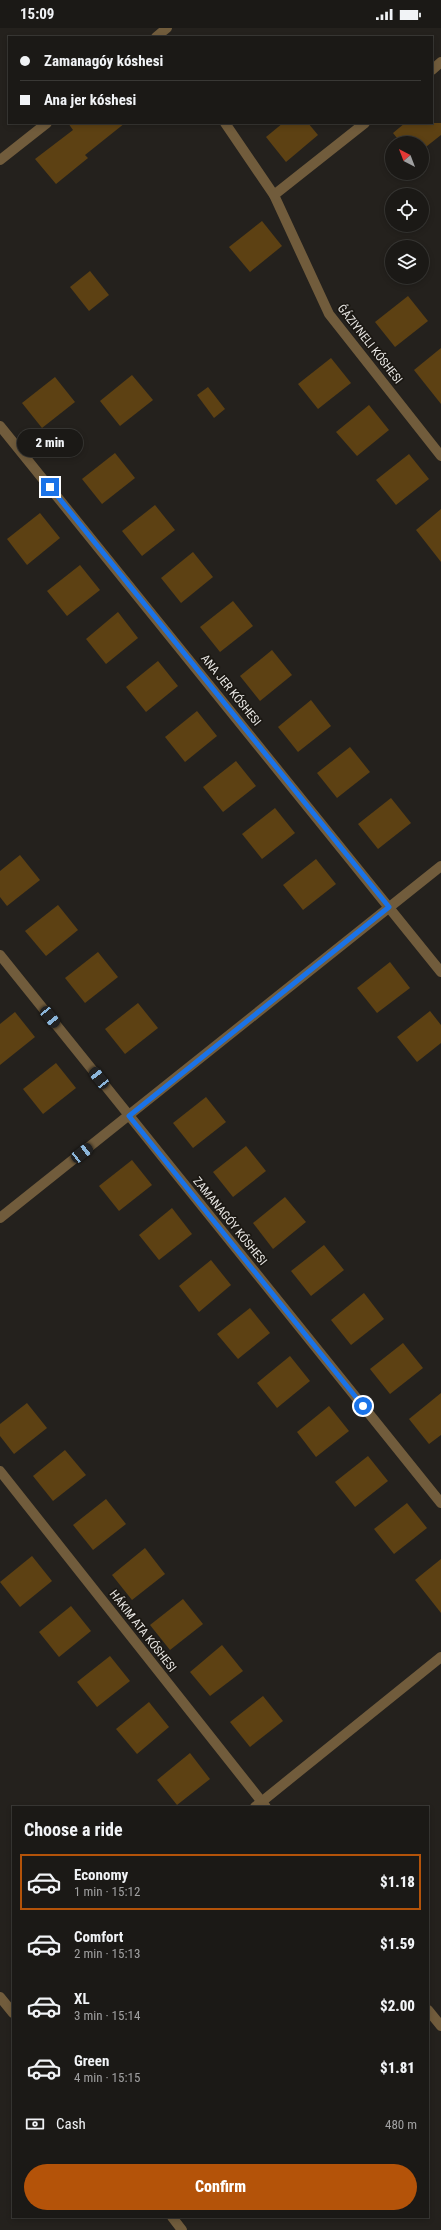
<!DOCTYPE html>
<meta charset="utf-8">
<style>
:root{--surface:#1b1916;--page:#24221f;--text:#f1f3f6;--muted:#a0a0a1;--line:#393835;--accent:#b45309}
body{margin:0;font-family:"Roboto Condensed",sans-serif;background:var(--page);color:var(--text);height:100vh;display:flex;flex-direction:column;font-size:15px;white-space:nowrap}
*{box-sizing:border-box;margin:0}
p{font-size:13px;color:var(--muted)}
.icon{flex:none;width:22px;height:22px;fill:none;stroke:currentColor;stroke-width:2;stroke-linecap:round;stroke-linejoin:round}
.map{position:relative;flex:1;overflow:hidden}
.drawer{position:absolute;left:12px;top:1778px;width:417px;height:412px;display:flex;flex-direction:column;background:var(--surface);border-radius:0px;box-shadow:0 2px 6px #0003,0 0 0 1px var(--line)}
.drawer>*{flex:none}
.hud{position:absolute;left:8px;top:8px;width:425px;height:88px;border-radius:0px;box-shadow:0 2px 6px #0003,0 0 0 1px var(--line);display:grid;align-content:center;height:88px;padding:0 12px;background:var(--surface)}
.needle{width:26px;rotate:318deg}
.tools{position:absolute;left:385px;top:108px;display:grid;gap:8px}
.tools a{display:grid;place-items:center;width:44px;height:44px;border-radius:50%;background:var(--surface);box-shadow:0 2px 6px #0003,0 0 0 1px var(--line);font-size:20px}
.end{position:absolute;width:18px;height:18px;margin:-9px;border:5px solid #1a73e8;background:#fff;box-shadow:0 0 0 2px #fff}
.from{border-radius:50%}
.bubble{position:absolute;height:28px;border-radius:14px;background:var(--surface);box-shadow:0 2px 6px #0003,0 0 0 1px var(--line);font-size:13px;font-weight:800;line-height:28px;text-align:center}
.car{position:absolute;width:12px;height:24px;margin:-12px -6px;border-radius:5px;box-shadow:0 0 3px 1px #0007;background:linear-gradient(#222 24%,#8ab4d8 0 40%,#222 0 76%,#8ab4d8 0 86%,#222 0)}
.hud b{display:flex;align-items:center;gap:14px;height:38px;font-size:15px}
.hud b+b{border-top:1px solid var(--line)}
.hud i{width:10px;height:10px;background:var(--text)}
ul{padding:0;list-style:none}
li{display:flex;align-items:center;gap:12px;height:56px;margin:0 8px 6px;padding:0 4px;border:2px solid transparent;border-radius:0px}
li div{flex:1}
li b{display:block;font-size:15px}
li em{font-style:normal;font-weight:800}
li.active{border-color:var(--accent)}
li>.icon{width:36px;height:36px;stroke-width:1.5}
h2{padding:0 12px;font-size:18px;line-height:48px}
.pay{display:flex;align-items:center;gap:10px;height:44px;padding:0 12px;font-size:15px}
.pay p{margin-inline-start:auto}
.cta{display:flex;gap:8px;margin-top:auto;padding:8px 12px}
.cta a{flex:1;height:46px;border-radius:24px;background:var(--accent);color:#fff;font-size:16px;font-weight:800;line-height:46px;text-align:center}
.status{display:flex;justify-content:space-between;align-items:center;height:28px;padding:0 20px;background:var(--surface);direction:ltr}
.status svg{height:11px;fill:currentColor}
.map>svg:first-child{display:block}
.building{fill:#5d4113}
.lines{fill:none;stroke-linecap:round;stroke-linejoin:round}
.minor{stroke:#715c3c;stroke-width:10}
.route{stroke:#1a73e8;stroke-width:5}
.labels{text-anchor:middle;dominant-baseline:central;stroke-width:3.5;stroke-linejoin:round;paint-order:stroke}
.street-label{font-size:12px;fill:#e9e7e4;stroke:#1b1813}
</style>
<div class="status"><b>15:09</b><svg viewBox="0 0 49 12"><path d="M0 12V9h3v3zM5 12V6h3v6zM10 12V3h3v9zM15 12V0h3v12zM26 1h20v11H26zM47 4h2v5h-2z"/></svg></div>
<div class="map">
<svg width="441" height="2202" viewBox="0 0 441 2202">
<rect width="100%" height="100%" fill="#24211d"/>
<!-- building -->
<g class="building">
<polygon points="68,95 125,95 85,127 88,130 56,156 35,131 73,102"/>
<polygon points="283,95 308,95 318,107 286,134 266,109"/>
<polygon points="405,95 441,95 441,107 422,122 422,115 401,115 393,105"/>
<polygon points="262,193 282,218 250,244 229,219"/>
<polygon points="90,243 109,267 89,283 70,259"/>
<polygon points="408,268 428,293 395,319 375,294"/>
<polygon points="441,320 441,376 414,342"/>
<polygon points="331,330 351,355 318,381 298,356"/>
<polygon points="132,347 153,372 120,398 100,373"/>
<polygon points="55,349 75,374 42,400 22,375"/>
<polygon points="208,359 225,381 214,390 197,367"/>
<polygon points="369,377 389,402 357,428 336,404"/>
<polygon points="115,425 135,450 102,476 82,451"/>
<polygon points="409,426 429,451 396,477 376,452"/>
<polygon points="155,477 175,502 142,528 122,503"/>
<polygon points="441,481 441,534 416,502"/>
<polygon points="40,485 60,510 27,537 7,511"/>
<polygon points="193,524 213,549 181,575 161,550"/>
<polygon points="80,537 100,562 67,588 47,563"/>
<polygon points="233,573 253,598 220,624 200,599"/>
<polygon points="118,584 138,610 106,636 86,611"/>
<polygon points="272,622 292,647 260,673 240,648"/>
<polygon points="158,633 178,658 146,684 126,659"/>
<polygon points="311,672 331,698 298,724 278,699"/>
<polygon points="197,683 217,708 185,734 165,709"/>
<polygon points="350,719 370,744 337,770 317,745"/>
<polygon points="236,733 256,758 223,784 203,759"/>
<polygon points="391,770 411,795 378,821 358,796"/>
<polygon points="275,780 295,805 262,831 242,806"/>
<polygon points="20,827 40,852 7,878 0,869 0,843"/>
<polygon points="316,831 336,856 303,882 283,857"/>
<polygon points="58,877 78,902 46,928 25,903"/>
<polygon points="98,924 118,949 85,975 65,950"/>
<polygon points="390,934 410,960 377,985 357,960"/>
<polygon points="138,975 158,1000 125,1026 105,1001"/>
<polygon points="430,983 441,997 441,1015 417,1034 397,1009"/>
<polygon points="15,984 35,1009 0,1037 0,996"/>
<polygon points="56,1035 76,1060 43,1086 23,1061"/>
<polygon points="206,1069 226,1094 193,1120 173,1095"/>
<polygon points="246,1118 266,1143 233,1169 213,1144"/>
<polygon points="132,1132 152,1157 119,1183 99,1158"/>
<polygon points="285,1169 306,1194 273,1221 253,1195"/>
<polygon points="172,1180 192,1206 159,1232 139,1207"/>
<polygon points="324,1217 344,1242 311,1268 291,1243"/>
<polygon points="211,1232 231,1257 199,1284 179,1258"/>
<polygon points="364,1265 384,1291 351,1317 331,1292"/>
<polygon points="250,1280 270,1305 238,1331 217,1306"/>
<polygon points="403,1315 423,1340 390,1366 370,1341"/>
<polygon points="290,1328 310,1353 277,1380 257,1355"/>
<polygon points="441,1365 441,1407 429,1416 409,1391"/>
<polygon points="27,1375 47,1400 14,1426 0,1408 0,1396"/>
<polygon points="329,1378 349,1403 316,1429 297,1404"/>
<polygon points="65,1422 86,1447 53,1473 33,1448"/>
<polygon points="368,1428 388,1453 355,1479 335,1454"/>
<polygon points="106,1471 126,1496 93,1522 73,1497"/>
<polygon points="407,1475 427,1500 394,1526 374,1501"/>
<polygon points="145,1520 165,1546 132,1572 112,1547"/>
<polygon points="32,1528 52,1553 20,1579 0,1554"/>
<polygon points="441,1531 441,1585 415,1552"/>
<polygon points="183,1571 203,1596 170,1622 150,1597"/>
<polygon points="71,1578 91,1603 59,1629 39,1604"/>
<polygon points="222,1617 243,1643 210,1668 190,1644"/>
<polygon points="110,1628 130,1653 97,1679 77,1654"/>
<polygon points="263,1668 283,1693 250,1719 230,1694"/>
<polygon points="149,1674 169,1699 137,1726 116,1701"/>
<polygon points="190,1725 210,1751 177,1777 157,1752"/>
</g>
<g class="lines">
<!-- minor -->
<g class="minor">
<polyline points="156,9 167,0"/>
<polyline points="432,42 441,34"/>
<polyline points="225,95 274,167 329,286 441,428"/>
<polyline points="0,132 47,95"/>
<polyline points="274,167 365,95"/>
<polyline points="0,398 441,944"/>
<polyline points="0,927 441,1475"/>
<polyline points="0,1190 441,838"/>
<polyline points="0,1443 266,1779"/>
<polyline points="255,1779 441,1629"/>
<polyline points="0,1969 13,1985"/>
<polyline points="428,1982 441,1998"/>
<polyline points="172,2189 182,2202"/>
</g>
</g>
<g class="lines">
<!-- route -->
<polyline class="route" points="50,459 389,879 129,1088 363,1378"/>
</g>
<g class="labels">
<!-- street labels -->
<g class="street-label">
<text transform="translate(370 316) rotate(52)">ǴÁZIYNELI KÓSHESI</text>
<text transform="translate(231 662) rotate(51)">ANA JER KÓSHESI</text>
<text transform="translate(230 1193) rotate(51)">ZAMANAGÓY KÓSHESI</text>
<text transform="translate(143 1603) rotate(52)">HÁKIM ATA KÓSHESI</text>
</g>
</g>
</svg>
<div class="tools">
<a><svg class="needle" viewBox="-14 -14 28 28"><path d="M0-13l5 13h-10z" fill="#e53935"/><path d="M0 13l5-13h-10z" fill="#a0a0a1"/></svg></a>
<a><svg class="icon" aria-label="locate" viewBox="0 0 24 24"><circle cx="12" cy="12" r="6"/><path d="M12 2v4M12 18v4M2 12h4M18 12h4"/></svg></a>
<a><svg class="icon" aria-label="layers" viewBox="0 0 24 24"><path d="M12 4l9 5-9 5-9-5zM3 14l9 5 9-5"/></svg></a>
</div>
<i class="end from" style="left:363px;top:1378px"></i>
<i class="end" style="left:50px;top:459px"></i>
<div class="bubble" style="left:17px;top:401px;width:66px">2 min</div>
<i class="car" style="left:50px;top:989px;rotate:141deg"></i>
<i class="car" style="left:99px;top:1050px;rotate:322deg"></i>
<i class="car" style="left:82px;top:1125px;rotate:52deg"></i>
<div class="hud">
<b><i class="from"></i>Zamanagóy kóshesi</b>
<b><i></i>Ana jer kóshesi</b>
</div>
<section class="drawer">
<h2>Choose a ride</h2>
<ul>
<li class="active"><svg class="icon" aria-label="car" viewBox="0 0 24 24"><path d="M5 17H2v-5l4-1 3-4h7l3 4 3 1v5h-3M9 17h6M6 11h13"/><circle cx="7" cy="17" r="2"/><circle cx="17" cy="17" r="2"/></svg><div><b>Economy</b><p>1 min · 15:12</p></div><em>$1.18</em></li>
<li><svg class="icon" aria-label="car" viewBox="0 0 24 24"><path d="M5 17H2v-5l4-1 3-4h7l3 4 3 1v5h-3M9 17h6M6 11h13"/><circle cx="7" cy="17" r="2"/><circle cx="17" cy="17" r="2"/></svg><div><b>Comfort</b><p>2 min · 15:13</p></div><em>$1.59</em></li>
<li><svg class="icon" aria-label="car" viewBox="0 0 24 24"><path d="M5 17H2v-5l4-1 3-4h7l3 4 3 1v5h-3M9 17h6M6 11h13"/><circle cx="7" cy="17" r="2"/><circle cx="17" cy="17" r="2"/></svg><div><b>XL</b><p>3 min · 15:14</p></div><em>$2.00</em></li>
<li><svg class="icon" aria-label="car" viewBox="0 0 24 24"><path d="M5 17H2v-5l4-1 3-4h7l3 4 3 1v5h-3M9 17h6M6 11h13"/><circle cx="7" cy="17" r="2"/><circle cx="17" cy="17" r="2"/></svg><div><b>Green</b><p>4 min · 15:15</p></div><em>$1.81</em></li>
</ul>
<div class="pay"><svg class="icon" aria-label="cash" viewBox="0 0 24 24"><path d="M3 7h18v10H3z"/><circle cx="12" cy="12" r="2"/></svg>Cash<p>480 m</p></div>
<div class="cta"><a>Confirm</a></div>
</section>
</div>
